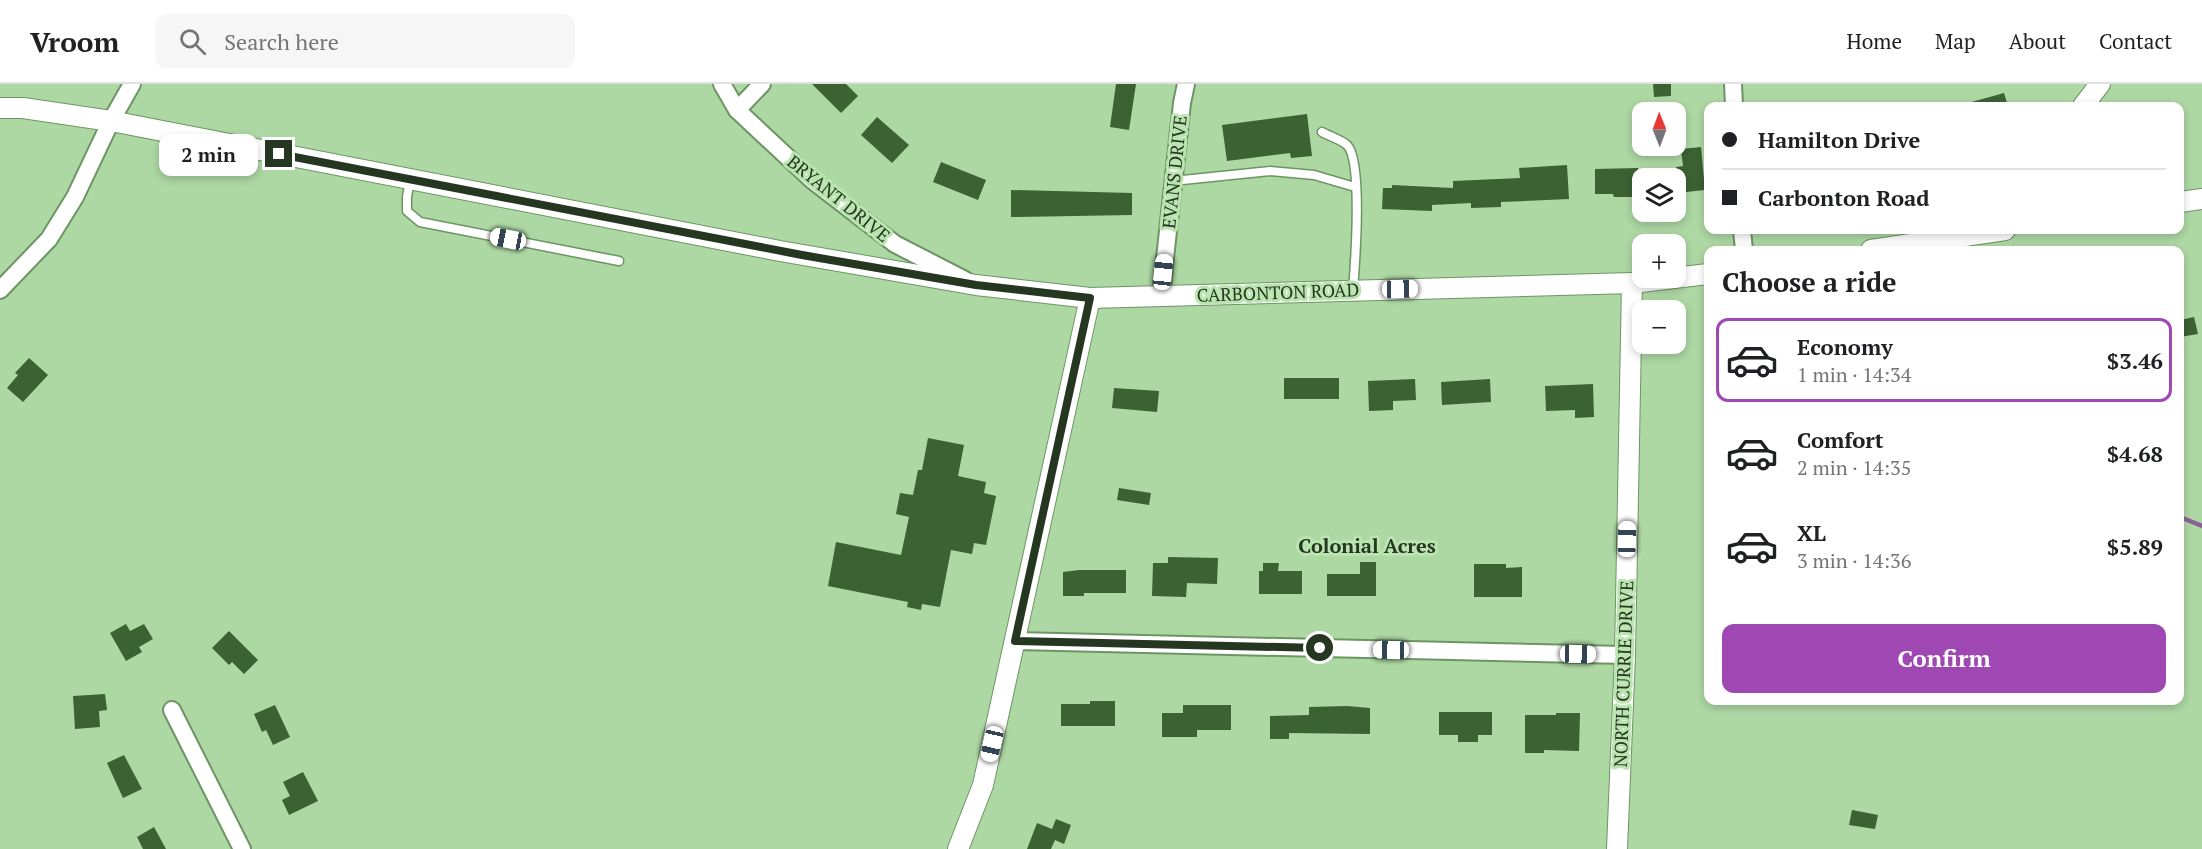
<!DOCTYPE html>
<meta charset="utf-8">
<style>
:root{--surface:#fff;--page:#f6f6f6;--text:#202124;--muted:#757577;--line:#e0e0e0;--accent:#9f47b3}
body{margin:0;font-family:"PT Serif",serif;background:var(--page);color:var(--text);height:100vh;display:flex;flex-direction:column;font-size:22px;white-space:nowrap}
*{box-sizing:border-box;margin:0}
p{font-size:20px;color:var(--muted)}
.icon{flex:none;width:33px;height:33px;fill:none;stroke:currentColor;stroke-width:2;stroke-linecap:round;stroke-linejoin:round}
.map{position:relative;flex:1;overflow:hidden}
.panel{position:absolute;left:1704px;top:162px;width:480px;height:459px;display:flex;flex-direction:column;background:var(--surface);border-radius:12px;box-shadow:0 3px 9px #0003}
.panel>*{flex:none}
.banner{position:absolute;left:1704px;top:18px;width:480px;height:132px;border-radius:12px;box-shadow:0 3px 9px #0003;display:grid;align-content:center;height:132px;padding:0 18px;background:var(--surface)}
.needle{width:39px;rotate:359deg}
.fabs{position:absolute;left:1632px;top:18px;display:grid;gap:12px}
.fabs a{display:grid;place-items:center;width:54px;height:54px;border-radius:12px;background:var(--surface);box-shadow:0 3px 9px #0003;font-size:30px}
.end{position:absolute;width:27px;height:27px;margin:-14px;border:8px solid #253621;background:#fff;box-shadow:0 0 0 3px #fff}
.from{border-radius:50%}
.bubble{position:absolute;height:42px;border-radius:12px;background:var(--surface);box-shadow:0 3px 9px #0003;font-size:20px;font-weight:800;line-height:42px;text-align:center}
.car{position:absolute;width:18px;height:36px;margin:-18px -9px;border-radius:8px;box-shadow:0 0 4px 2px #0007;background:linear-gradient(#fff 24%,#345 0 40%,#fff 0 76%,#345 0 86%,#fff 0)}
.banner b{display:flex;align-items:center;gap:21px;height:57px;font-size:22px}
.banner b+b{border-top:2px solid var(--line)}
.banner i{width:15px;height:15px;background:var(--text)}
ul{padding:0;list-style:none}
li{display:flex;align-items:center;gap:18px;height:84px;margin:0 12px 9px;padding:0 6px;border:3px solid transparent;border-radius:12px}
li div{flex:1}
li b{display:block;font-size:22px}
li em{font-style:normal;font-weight:800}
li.on{border-color:var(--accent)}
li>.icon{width:54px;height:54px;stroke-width:1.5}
h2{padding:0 18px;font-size:27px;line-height:72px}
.action{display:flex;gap:12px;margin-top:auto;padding:12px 18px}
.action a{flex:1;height:69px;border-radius:12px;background:var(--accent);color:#fff;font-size:24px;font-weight:800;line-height:69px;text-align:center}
header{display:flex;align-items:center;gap:36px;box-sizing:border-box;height:84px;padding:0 30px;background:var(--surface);border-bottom:2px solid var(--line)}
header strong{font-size:28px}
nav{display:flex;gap:33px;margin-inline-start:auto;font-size:21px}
.search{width:420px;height:54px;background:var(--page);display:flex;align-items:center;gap:15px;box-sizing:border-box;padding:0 21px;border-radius:12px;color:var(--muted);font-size:22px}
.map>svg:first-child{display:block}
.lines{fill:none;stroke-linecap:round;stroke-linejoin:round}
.stream{stroke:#8c6097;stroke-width:4.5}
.building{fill:#3c6133}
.service-casing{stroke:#6d9564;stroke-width:11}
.minor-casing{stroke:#6d9564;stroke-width:20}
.tertiary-casing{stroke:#6d9564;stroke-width:22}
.service{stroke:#fff;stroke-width:8}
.minor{stroke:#fff;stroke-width:16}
.tertiary{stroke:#fff;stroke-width:20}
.route{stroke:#253621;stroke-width:8}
.labels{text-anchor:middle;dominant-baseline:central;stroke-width:6;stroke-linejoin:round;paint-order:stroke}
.street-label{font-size:18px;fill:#253621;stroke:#bae4b0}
.neighbourhood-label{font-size:20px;font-weight:bold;fill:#253621;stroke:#bae4b0}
</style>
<header>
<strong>Vroom</strong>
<div class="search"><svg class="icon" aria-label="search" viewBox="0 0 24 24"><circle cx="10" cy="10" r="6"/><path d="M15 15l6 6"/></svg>Search here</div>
<nav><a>Home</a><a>Map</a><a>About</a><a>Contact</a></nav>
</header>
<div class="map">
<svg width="2202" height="765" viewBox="0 0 2202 765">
<rect width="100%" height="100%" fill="#add7a3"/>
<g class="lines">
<!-- stream -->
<polyline class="stream" points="2180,433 2202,442"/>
</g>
<!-- building -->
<g class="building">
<polygon points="812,0 846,0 858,12 841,29"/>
<polygon points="1116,0 1136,0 1129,46 1110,43"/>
<polygon points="1653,0 1671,0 1671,12 1654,13"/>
<polygon points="2004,9 2008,22 1968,22 1968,19"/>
<polygon points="1307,30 1312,72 1291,74 1290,69 1227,77 1222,41"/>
<polygon points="877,33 909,61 892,79 861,51"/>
<polygon points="1701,63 1705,106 1676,109 1676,83 1683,82 1681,65"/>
<polygon points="941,78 986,96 978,116 933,98"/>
<polygon points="1567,81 1569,115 1501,118 1501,123 1471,124 1471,119 1432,121 1432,127 1382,125 1383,104 1392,104 1392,101 1453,104 1453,97 1520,94 1519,84"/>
<polygon points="1638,84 1639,113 1614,113 1613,110 1595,110 1595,85"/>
<polygon points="1011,106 1132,109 1132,131 1011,133"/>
<polygon points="2194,233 2198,250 2180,253 2180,236"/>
<polygon points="29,274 48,291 23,318 7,304 18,291 15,289"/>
<rect x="1284" y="294" width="55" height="21"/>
<polygon points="1415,295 1416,316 1393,317 1393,326 1369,327 1368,297"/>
<polygon points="1490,295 1491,318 1442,321 1441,298"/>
<polygon points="1593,300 1594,333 1575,334 1575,326 1546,327 1545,302"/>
<polygon points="1114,304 1159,307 1157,328 1112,324"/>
<polygon points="928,354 964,361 958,392 986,398 984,409 996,412 986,461 974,459 972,470 951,466 940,523 922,520 921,526 907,523 908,518 828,502 836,458 901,471 909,433 896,430 900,409 913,411 918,386 922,386"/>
<polygon points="1119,404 1151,409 1149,421 1117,416"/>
<polygon points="1168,473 1218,474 1217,500 1187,499 1186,513 1152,512 1153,479 1168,479"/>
<polygon points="1360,478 1376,478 1376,512 1327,512 1327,490 1360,490"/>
<polygon points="1263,479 1279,479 1278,487 1302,487 1302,510 1259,510 1259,487 1263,487"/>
<polygon points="1474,480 1506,480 1506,484 1522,483 1522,513 1474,513"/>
<polygon points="1079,486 1126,486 1126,509 1084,509 1084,512 1063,512 1063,488"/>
<polygon points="126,540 130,547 144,540 153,555 139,563 142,568 126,577 110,549"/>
<polygon points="229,547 258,576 244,590 232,578 229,581 212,564"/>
<polygon points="105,610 107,626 99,627 100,643 75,645 73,612"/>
<polygon points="1090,617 1115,617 1115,642 1061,642 1061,620 1090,620"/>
<polygon points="275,621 290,653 273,661 266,646 262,648 254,630"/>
<polygon points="1183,621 1231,621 1231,646 1197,646 1197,653 1162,653 1162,629 1183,629"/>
<polygon points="1347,622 1370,624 1370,650 1289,649 1289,655 1270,655 1270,632 1309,631 1309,623"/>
<polygon points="1439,628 1492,628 1492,651 1478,651 1478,658 1458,658 1458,651 1439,651"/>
<polygon points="1556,629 1580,629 1579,667 1544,666 1544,669 1525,669 1525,631 1556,631"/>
<polygon points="124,671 142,705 123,714 107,679"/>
<polygon points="303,688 318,717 289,731 282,716 290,712 283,698"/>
<polygon points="1852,726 1878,731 1875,745 1849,741"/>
<polygon points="1056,735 1071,741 1064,760 1055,756 1051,765 1027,765 1037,739 1052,745"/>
<polygon points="154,743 166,765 143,765 137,753"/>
</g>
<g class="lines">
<!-- service casing -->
<g class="service-casing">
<g id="service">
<path d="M 1322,48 C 1329,52 1342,56 1347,61 C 1363,77 1355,181 1353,206"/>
<polyline points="410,96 407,113 407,127 420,138 619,177"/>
<polyline points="1173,97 1270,87 1314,91 1355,103"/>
</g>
</g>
<!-- minor casing -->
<g class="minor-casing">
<g id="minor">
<polyline points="722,0 737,26 812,96 895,160 965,196"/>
<polyline points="1733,0 1734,22"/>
<polyline points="737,26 762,0"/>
<polyline points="1742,146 1744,166"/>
<polyline points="0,206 49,155 75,113 111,37 132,0"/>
<polyline points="1161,211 1182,19 1186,0"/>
<polyline points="1015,557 1625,571"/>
<polyline points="172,626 242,765"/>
</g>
</g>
<!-- tertiary casing -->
<g class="tertiary-casing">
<g id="tertiary">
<polyline points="2083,22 2100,0"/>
<polyline points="0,24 23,24 111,37 780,167 976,201 1090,214 1632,199 1708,190"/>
<polyline points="2180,118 2202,115"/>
<polyline points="1871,166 2005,146"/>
<polyline points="958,765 983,701 1090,214"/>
<polyline points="1617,765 1625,571 1632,199"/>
</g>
</g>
<!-- service -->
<use href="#service" class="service"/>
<!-- minor -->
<use href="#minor" class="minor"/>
<!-- tertiary -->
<use href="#tertiary" class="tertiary"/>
</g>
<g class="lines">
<!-- route -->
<polyline class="route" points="279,70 802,171 976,201 1090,214 1015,557 1320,564"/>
</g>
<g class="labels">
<!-- street labels -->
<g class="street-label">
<text transform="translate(1174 88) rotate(-84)">EVANS DRIVE</text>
<text transform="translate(839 114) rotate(39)">BRYANT DRIVE</text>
<text transform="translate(1278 208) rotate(-2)">CARBONTON ROAD</text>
<text transform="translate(1623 590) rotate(-88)">NORTH CURRIE DRIVE</text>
</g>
<!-- neighbourhood labels -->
<g class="neighbourhood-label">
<text x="1367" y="461">Colonial Acres</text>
</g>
</g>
</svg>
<div class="fabs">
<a><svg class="needle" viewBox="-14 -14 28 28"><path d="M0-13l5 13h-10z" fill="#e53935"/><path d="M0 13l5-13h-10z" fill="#757577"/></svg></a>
<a><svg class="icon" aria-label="layers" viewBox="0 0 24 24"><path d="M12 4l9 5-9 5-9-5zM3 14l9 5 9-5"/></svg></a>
<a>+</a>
<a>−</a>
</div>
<i class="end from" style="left:1320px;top:564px"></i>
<i class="end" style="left:279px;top:70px"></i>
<div class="bubble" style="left:159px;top:50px;width:99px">2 min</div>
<i class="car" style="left:508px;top:155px;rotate:281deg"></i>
<i class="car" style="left:1163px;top:188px;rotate:6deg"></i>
<i class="car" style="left:1400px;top:205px;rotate:89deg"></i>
<i class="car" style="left:1627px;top:455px;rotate:1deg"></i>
<i class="car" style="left:1391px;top:566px;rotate:271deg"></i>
<i class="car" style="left:1578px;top:570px;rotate:91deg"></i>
<i class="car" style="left:992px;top:660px;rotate:193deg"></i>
<div class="banner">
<b><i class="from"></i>Hamilton Drive</b>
<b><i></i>Carbonton Road</b>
</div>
<section class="panel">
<h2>Choose a ride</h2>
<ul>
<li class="on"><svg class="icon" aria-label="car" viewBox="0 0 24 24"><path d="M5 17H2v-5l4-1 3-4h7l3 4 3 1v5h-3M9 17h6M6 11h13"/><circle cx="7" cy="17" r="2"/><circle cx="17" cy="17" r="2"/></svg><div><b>Economy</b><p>1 min · 14:34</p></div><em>$3.46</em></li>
<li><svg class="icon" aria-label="car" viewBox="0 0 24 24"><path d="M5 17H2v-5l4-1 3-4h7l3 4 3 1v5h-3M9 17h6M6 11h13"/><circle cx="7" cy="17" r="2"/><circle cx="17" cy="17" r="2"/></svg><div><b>Comfort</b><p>2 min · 14:35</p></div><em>$4.68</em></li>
<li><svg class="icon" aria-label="car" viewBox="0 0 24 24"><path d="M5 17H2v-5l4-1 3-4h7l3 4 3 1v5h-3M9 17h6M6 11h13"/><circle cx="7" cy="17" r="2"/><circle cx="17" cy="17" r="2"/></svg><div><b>XL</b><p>3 min · 14:36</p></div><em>$5.89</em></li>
</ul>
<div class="action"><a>Confirm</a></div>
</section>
</div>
